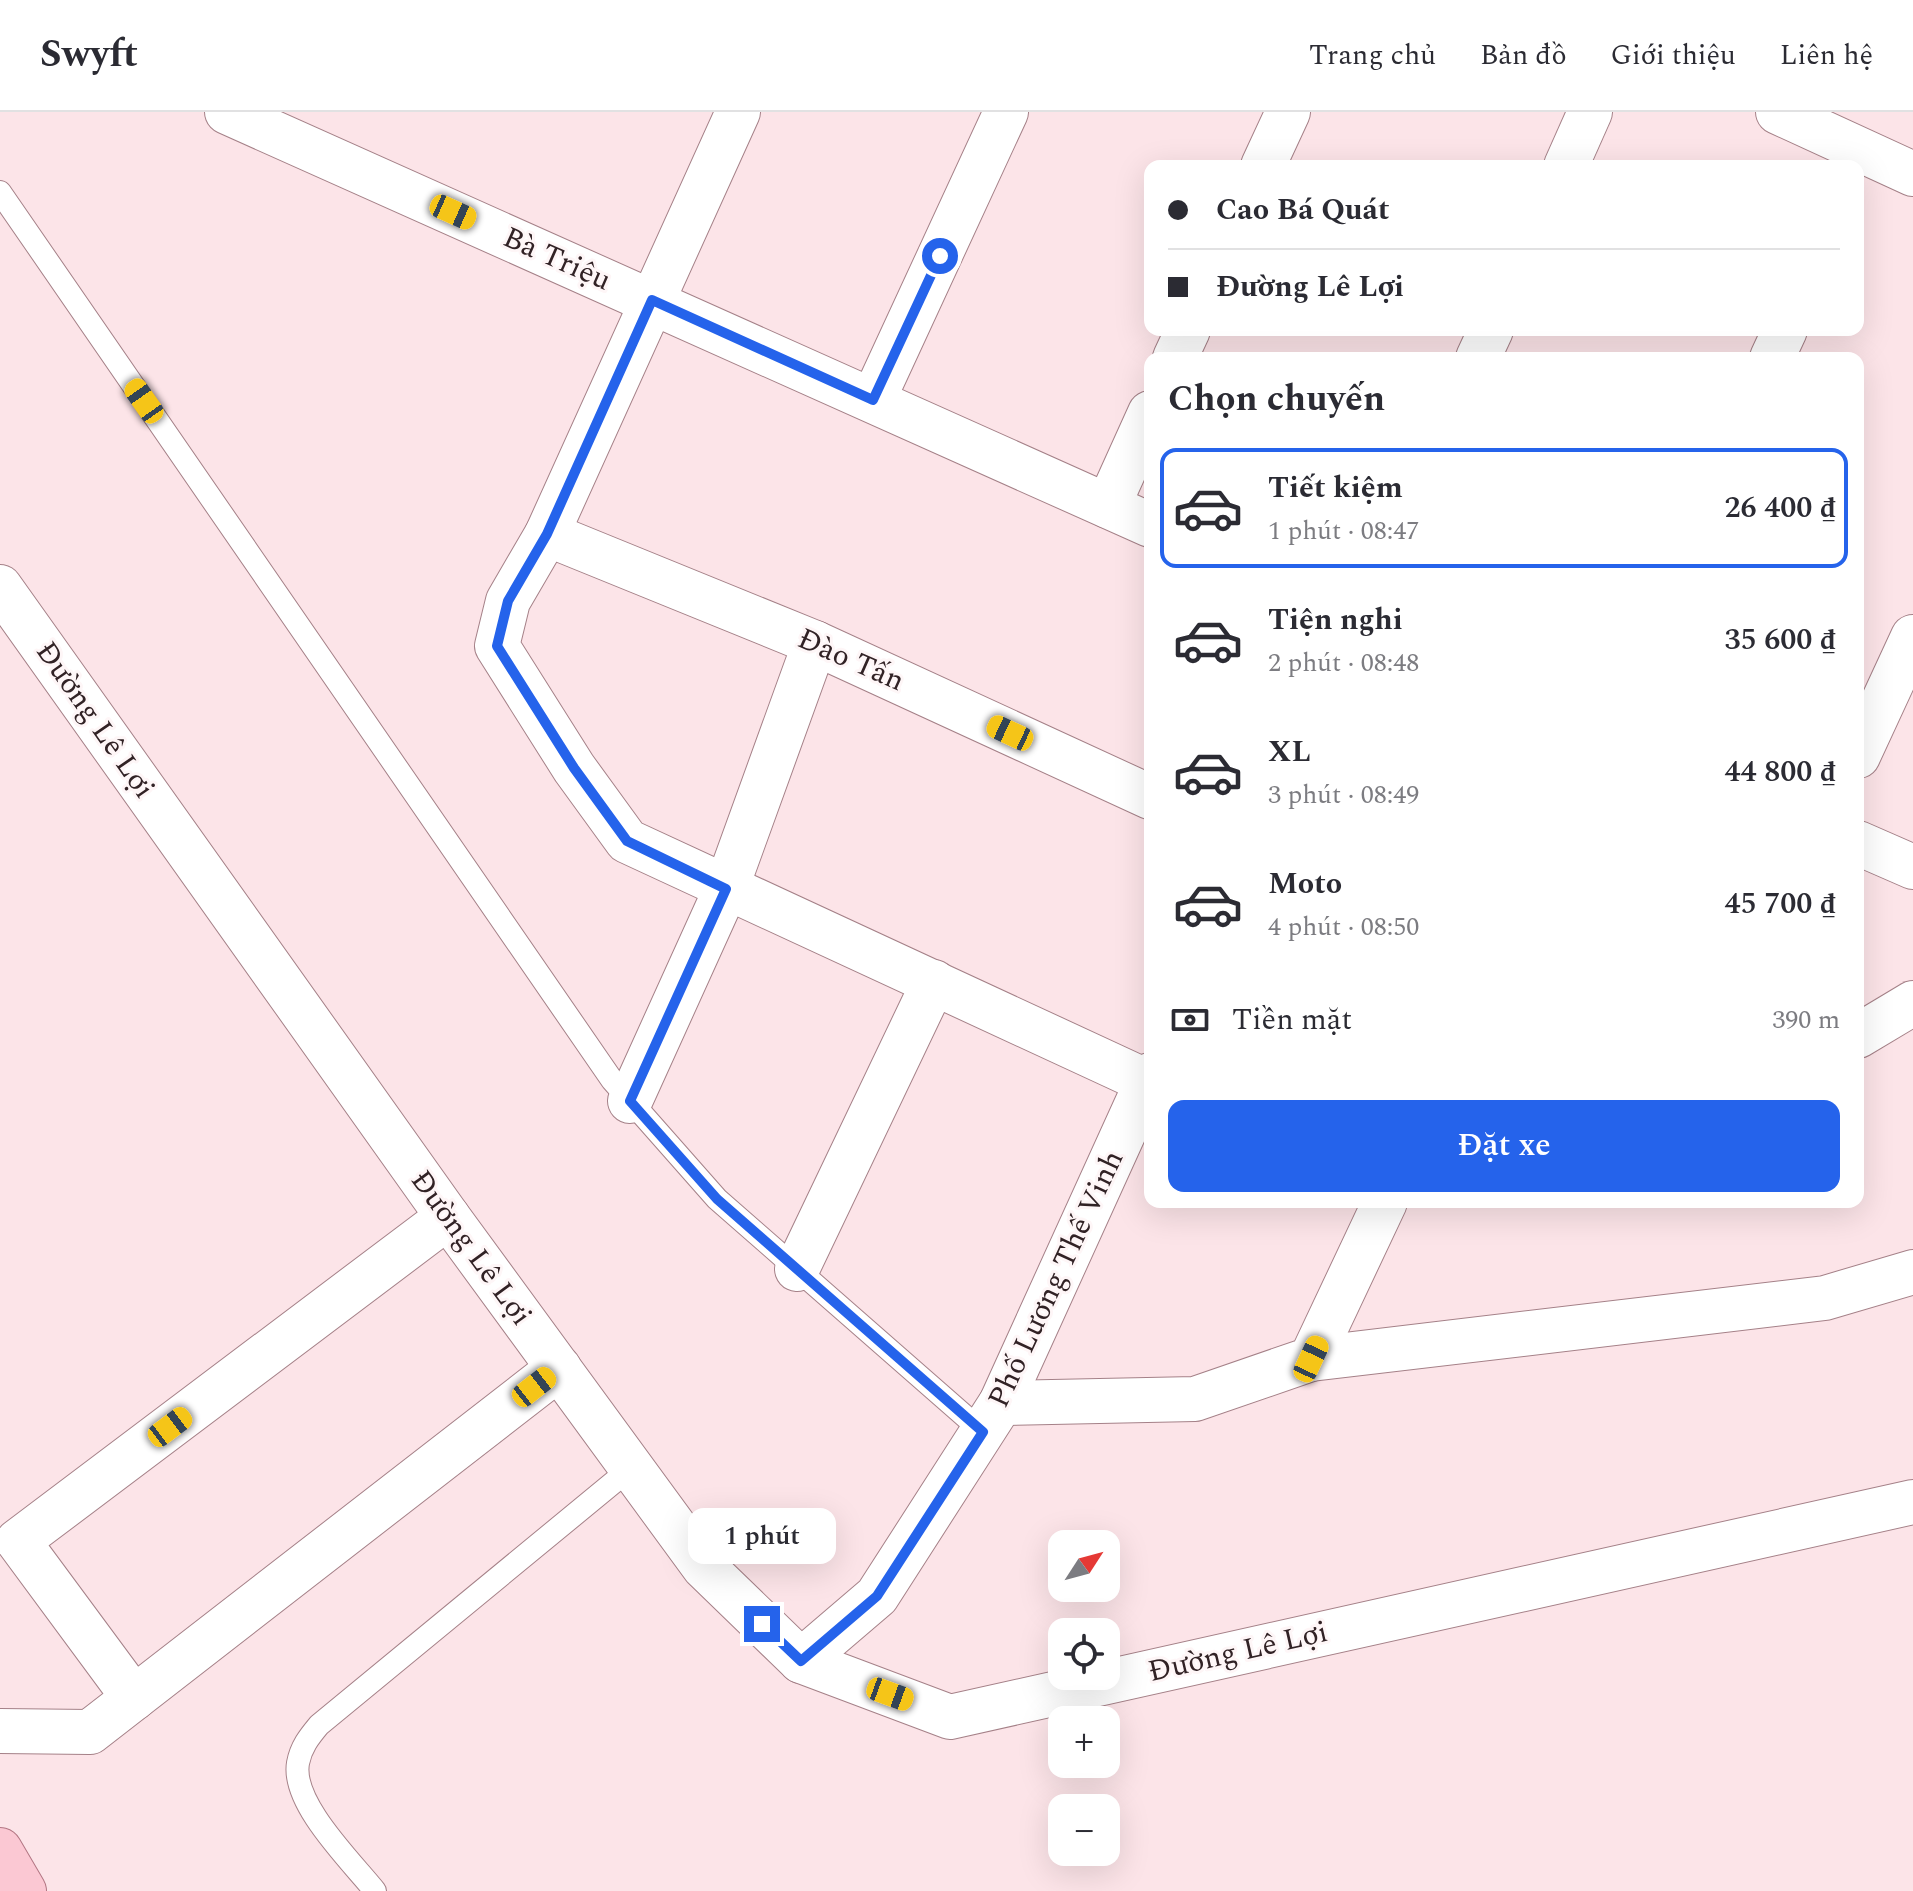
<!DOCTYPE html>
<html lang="vi">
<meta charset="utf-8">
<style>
:root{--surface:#fff;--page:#f2f2f3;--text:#2b2b33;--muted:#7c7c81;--line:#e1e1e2;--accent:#2563eb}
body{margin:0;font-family:Spectral,serif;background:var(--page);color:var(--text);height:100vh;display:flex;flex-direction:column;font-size:30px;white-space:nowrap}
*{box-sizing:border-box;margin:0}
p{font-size:26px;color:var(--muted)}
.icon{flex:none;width:44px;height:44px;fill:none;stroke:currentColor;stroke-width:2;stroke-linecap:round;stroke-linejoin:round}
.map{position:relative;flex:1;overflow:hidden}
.drawer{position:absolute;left:1144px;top:240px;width:720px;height:856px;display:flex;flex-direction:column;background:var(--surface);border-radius:16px;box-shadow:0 8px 32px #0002}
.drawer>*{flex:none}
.banner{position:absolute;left:1144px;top:48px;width:720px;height:176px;border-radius:16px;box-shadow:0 8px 32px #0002;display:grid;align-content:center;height:176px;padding:0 24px;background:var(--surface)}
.needle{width:52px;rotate:54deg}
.controls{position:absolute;left:1048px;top:1418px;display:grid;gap:16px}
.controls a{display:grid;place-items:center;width:72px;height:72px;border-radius:16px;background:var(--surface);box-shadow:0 8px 32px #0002;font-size:40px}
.end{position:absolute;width:36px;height:36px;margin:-18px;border:10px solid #2563eb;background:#fff;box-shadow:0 0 0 4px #fff}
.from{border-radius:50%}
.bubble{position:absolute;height:56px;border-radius:16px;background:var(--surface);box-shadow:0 8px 32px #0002;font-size:26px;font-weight:600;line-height:56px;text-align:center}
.car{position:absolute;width:24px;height:48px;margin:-24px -12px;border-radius:10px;box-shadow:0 0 6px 2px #0007;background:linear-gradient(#f5c518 24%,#345 0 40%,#f5c518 0 76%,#345 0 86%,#f5c518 0)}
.banner b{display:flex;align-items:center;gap:28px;height:76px;font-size:30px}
.banner b+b{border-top:2px solid var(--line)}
.banner i{width:20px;height:20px;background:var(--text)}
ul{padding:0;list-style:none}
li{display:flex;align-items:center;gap:24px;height:120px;margin:0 16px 12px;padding:0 8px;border:4px solid transparent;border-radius:16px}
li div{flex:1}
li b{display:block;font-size:30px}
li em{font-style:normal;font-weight:600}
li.on{border-color:var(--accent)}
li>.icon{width:72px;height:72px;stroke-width:1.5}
h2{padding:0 24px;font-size:36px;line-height:96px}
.pay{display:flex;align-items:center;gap:20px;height:88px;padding:0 24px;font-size:30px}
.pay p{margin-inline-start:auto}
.button{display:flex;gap:16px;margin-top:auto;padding:16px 24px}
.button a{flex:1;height:92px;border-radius:16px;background:var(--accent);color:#fff;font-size:32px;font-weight:600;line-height:92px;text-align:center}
header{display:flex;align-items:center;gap:48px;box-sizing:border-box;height:112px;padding:0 40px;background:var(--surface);border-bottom:2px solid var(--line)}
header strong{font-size:38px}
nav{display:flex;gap:44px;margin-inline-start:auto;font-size:28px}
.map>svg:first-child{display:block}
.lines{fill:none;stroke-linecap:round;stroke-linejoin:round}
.service-casing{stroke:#a58188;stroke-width:24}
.minor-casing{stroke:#a58188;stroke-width:46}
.tertiary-casing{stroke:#a58188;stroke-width:46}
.primary-casing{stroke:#b27683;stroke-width:46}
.service{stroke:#fff;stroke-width:22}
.minor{stroke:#fff;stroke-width:44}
.tertiary{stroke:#fff;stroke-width:44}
.primary{stroke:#fbc8d3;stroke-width:44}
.route{stroke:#2563eb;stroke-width:10}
.labels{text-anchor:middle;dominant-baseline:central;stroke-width:6;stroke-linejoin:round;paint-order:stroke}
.street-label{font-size:30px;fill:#312225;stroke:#fef6f7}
</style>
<header>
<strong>Swyft</strong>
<nav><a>Trang chủ</a><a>Bản đồ</a><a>Giới thiệu</a><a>Liên hệ</a></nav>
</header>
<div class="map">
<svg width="1913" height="1779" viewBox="0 0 1913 1779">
<rect width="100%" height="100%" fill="#fce4e8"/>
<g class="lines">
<!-- service casing -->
<g class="service-casing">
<g id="service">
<polyline points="0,80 612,968 717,1087 983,1320"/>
<path d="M 375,1779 C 351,1749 291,1691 298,1651 C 301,1635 309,1625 319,1613 L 631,1356"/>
</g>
</g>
<!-- minor casing -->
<g class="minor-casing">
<g id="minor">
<polyline points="227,0 1150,413"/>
<polyline points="738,0 547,422 508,489 497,534 574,656 627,729 1150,971"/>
<polyline points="1778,0 1913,62"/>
<polyline points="1263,54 1288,0"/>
<polyline points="1566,54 1590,0"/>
<polyline points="1175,246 1188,218"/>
<polyline points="1478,246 1491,218"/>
<polyline points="1772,246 1785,218"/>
<polyline points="873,288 1006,0"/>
<polyline points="1108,394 1150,301"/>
<polyline points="547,422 815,531 1150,685"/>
<polyline points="1858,644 1913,525"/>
<polyline points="1858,731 1913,755"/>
<polyline points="1858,924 1913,891"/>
<polyline points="630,989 726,777 815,531"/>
<polyline points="797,1157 934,870"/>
<polyline points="1311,1247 1825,1186 1913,1160"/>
<polyline points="1001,1291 1195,1287 1311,1247 1385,1090"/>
<polyline points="801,1549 877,1484 1001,1291 1150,963"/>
<polyline points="134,1586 18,1429 448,1105"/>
<polyline points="0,1619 90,1620 559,1256"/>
</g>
</g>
<!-- tertiary casing -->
<g class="tertiary-casing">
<polyline id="tertiary" points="0,475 448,1105 704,1455 801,1549 950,1605 1913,1390"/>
</g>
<!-- primary casing -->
<g class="primary-casing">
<polyline id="primary" points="0,1738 24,1779"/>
</g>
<!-- service -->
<use href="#service" class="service"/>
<!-- minor -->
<use href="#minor" class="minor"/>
<!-- tertiary -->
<use href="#tertiary" class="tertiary"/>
<!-- primary -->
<use href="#primary" class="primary"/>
</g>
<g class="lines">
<!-- route -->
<polyline class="route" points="762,1512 801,1549 877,1484 983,1320 717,1087 630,989 726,777 627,729 574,656 497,534 508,489 547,422 652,188 873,288 940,144"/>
</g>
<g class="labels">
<!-- street labels -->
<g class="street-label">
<text transform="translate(557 147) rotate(24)">Bà Triệu</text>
<text transform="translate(851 548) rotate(24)">Đào Tấn</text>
<text transform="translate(95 608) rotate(55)">Đường Lê Lợi</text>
<text transform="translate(471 1136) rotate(54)">Đường Lê Lợi</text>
<text transform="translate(1056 1167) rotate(-65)">Phố Lương Thế Vinh</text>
<text transform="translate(1238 1540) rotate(-13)">Đường Lê Lợi</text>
</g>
</g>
</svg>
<div class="controls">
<a><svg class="needle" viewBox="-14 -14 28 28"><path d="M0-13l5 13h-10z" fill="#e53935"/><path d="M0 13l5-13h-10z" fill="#7c7c81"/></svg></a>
<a><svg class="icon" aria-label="locate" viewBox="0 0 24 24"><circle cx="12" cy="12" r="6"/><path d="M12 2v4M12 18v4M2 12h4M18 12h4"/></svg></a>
<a>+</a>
<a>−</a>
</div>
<i class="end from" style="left:940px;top:144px"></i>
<i class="end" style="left:762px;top:1512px"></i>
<div class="bubble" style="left:688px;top:1396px;width:148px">1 phút</div>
<i class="car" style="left:453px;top:100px;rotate:114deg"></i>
<i class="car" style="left:144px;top:289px;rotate:325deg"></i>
<i class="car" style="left:1010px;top:621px;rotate:295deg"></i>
<i class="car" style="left:1311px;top:1247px;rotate:25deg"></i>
<i class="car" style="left:534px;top:1275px;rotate:52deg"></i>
<i class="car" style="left:170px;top:1315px;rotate:53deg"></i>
<i class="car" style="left:890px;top:1582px;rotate:110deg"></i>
<div class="banner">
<b><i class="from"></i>Cao Bá Quát</b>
<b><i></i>Đường Lê Lợi</b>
</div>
<section class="drawer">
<h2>Chọn chuyến</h2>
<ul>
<li class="on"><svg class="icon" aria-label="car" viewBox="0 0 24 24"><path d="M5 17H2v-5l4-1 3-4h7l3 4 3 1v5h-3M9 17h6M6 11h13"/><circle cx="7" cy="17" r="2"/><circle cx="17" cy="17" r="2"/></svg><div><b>Tiết kiệm</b><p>1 phút · 08:47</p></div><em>26 400 ₫</em></li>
<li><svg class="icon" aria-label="car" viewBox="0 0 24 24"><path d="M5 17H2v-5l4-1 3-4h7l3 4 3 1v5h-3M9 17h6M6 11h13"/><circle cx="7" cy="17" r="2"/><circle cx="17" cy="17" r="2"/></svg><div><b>Tiện nghi</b><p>2 phút · 08:48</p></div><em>35 600 ₫</em></li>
<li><svg class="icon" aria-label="car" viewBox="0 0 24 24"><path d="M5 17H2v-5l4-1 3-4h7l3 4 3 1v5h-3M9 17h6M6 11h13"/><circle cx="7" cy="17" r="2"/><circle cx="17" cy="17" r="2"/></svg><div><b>XL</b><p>3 phút · 08:49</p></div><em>44 800 ₫</em></li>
<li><svg class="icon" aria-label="car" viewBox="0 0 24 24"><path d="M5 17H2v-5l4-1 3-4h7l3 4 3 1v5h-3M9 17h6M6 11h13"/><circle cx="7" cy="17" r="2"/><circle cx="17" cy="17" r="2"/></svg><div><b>Moto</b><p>4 phút · 08:50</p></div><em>45 700 ₫</em></li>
</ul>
<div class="pay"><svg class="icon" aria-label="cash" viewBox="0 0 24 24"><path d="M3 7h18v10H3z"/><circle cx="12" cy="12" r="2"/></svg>Tiền mặt<p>390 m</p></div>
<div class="button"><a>Đặt xe</a></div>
</section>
</div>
